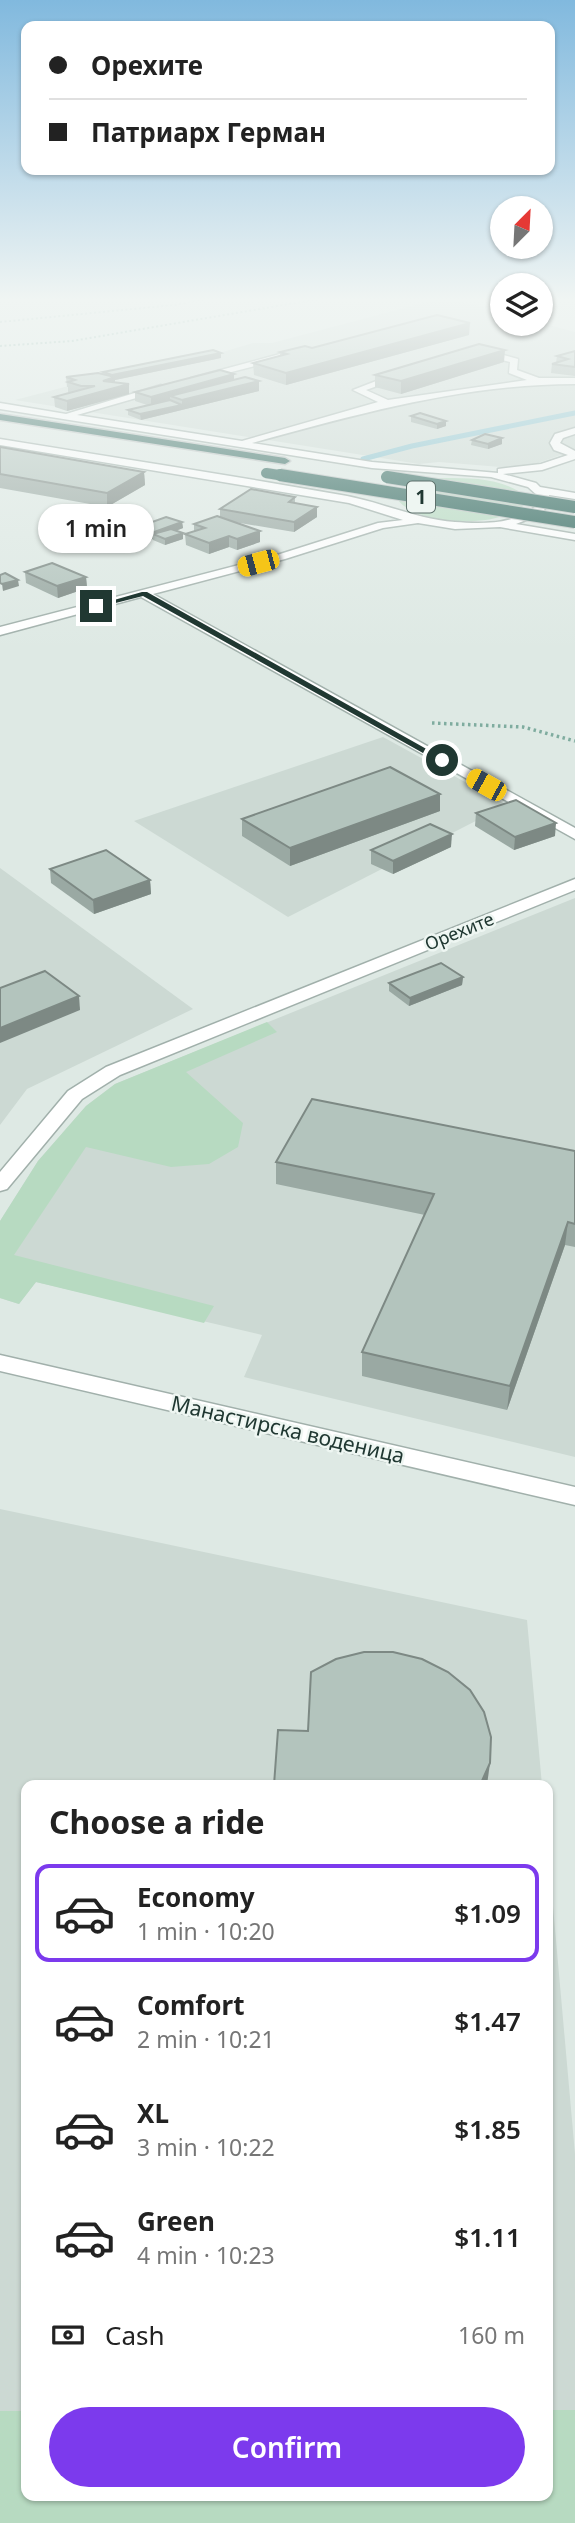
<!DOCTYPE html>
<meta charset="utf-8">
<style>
:root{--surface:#fff;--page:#f6f6f6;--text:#222;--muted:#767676;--line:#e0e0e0;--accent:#7c3aed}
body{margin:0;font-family:"Noto Sans",sans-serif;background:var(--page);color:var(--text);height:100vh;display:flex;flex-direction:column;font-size:26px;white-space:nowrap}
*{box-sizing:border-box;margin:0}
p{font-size:23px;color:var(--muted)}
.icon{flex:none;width:38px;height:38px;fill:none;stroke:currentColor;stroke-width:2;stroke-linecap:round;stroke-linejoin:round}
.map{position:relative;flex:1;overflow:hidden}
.details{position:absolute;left:21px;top:1780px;width:532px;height:721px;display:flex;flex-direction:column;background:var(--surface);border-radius:14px;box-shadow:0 2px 5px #0004}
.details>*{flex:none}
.top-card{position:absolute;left:21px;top:21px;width:534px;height:154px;border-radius:14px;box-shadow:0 2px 5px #0004;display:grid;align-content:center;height:154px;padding:0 28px;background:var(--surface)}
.needle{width:46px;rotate:24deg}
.buttons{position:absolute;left:490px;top:196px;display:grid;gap:14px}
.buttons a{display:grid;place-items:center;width:63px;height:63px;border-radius:50%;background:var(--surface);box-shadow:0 2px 5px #0004;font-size:35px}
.end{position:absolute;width:32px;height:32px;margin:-16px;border:9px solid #203832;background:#fff;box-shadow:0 0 0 4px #fff}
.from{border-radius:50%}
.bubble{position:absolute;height:49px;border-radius:24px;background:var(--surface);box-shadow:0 2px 5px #0004;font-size:23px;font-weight:600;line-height:49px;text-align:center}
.car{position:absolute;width:21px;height:42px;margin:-21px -10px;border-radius:9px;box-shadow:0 0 5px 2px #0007;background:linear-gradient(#f5c518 24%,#345 0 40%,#f5c518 0 76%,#345 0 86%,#f5c518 0)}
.top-card b{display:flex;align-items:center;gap:24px;height:66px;font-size:26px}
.top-card b+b{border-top:2px solid var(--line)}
.top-card i{width:18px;height:18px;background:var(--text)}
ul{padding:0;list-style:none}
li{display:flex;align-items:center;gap:21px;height:98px;margin:0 14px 10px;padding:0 14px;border:4px solid transparent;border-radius:14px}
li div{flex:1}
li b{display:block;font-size:26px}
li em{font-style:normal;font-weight:600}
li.current{border-color:var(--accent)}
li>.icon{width:63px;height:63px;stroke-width:1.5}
h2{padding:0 28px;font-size:32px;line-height:84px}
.pay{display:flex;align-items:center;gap:18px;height:77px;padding:0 28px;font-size:26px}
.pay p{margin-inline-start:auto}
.primary-button{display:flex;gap:14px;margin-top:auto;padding:14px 28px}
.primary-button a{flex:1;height:80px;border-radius:42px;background:var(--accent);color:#fff;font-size:28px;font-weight:600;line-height:80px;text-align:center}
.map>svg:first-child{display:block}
.built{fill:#ccd9d3}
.green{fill:#b7dac1}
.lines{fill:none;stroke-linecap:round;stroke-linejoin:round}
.stream{stroke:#86c1ce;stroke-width:5}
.minor-casing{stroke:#a1b0ab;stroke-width:3}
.highway-casing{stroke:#bcc3c2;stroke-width:3}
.path-far1{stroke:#7fac9f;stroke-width:2;stroke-dasharray:2 2.5;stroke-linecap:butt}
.path{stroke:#7fac9f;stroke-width:3.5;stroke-dasharray:2.5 3.5;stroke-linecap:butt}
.minor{fill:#fff;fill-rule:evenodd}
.highway{fill:#2c645a;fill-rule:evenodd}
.highway-bridge-far1-casing{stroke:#bcc3c2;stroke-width:11;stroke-linecap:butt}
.highway-bridge-casing{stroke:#bcc3c2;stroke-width:14;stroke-linecap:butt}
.highway-bridge-far1{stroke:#2c645a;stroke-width:10}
.highway-bridge{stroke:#2c645a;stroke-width:12}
.wall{fill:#9aa9a3}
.shaded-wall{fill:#7d8984}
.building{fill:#b3c4bd;stroke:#7d8984;stroke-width:2}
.route{fill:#203832}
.labels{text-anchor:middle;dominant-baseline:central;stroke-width:5;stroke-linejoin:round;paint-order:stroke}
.far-street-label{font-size:18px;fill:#203832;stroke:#eef6f2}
.shield{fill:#eef6f2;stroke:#5e716c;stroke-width:2}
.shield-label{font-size:19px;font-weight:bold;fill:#203832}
.street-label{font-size:21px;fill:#203832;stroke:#eef6f2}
</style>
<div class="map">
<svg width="575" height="2523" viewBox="0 0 575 2523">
<rect width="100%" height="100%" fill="#dee9e4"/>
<!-- built -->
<g class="built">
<polygon points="442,298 498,310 502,314 502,324 541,323 575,332 575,450 535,464 513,468 439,462 419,464 15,400 103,377 213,355 253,343 272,343"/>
<polygon points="383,737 507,805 288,917 134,821"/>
<polygon points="0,868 193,1009 27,1089 0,1125"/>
<polygon points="575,898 575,1457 244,1377 262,1335 36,1282 19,1304 0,1298 0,1221 38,1161 86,1106 115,1084"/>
<polygon points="0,1509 527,1620 542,1785 26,1785 26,2411 0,2411"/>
<polygon points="548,1850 575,2154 575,2410 548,2410"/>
</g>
<!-- green -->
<g class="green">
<path d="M 445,478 C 472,478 503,478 525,496 L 526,503 C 504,529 417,527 397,499 C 404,481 429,480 445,478 Z"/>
<polygon points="267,1022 277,1032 186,1072 243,1123 238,1147 209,1164 171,1167 86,1147 14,1255 214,1306 204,1323 36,1282 19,1304 0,1298 0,1221 38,1161 86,1106 115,1084"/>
<polygon points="548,2410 575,2410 575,2523 0,2523 0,2411 26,2411 26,2496 548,2496"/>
</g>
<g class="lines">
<!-- stream -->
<polyline class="stream" points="363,459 412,446 575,413"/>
<!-- minor casing -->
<g class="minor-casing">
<g id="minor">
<path d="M 477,348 L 518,359 L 517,370 L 539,378 L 575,378 L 575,384 C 465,384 357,414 252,443 L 372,462 L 498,473 L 498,469 L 541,464 L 568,455 L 554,450 L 550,443 L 555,434 L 575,428 L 575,434 L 563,438 L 560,443 L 575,451 L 575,459 L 542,470 L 503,474 L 536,483 L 540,487 L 575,493 L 575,499 L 549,495 L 550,502 L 541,514 L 516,524 L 575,534 L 575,540 L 500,527 L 455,529 L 418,523 L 383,528 L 285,559 L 153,594 L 575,828 L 575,839 L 141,597 L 0,635 L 0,627 L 277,555 L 378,523 L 403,520 L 349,503 L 0,445 L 0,439 C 115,458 231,475 347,496 C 383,503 417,519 455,522 C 483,524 520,525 540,502 L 539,497 L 528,487 L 491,477 L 372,468 L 0,409 L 0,403 L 66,414 L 161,385 L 166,388 L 164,390 L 77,415 L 242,441 L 378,402 L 353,390 L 402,371 L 407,374 L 405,376 L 366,390 L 388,400 L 527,380 L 509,373 L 510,362 L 474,353 L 474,349 Z"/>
<polygon points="280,354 283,355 283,359 196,381 191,378"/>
<polygon points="575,879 575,890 120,1075 82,1099 7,1189 0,1191 0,1172 68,1091 106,1067"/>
<polygon points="0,1355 575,1487 575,1505 0,1371"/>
</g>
</g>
<!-- highway casing -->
<g class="highway-casing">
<polygon id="highway" points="0,414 285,458 290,461 285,464 0,420"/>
</g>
<!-- path-far1 -->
<g class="path-far1">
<polyline points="0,322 174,305 210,298"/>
<polyline points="0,346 72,341 324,298"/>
</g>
<!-- path -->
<polyline class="path" points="432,723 523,727 575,741"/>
<!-- minor -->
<use href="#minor" class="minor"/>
<!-- highway -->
<use href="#highway" class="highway"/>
<!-- highway-bridge-far1 casing -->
<g class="highway-bridge-far1-casing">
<polyline id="highway-bridge-far1" points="266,473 291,477"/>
</g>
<!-- highway-bridge casing -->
<g class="highway-bridge-casing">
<g id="highway-bridge">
<polyline points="280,475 575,522"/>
<polyline points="387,477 575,507"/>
</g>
</g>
<!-- highway-bridge-far1 -->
<use href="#highway-bridge-far1" class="highway-bridge-far1"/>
<!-- highway-bridge -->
<use href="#highway-bridge" class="highway-bridge"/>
</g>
<!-- wall -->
<g class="wall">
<polygon points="469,335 286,385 254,375 253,363 280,356 280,352 312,348"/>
<polygon points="575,351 575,376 551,373 552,364 556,363 557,356"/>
<polygon points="221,358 115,380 115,382 129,384 129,394 67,411 55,407 54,397 71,393 68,392 68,387 67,387 66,377 103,374 103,372"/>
<polygon points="504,362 401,394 375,387 375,375"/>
<polygon points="234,380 259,391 141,420 128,415 128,410 147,405 135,401 135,392"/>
<polygon points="411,416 446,421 446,426 437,429 411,422"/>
<polygon points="502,438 502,444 488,449 471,445 472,440"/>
<polygon points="0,447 144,472 145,485 107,507 0,488"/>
<polygon points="295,497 295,503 317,517 294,532 234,522 260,542 237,550 229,547 209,554 186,545 185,534 194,531 194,524 220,517 220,509"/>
<polygon points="182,522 183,528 176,531 183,539 165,545 153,540 153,539 146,541 130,536 130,530"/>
<polygon points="25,572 86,577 87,588 58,598 26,583"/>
<polygon points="440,794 440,811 290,866 242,836 242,819"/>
<polygon points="476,813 555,836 514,850 475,826"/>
<polygon points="451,847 393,874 371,864 371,850"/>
<polygon points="50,869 150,880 151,894 94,914 51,883"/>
<polygon points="463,977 462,985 409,1006 389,991 389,983"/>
<polygon points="575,1151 575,1247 565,1245 507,1410 362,1376 362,1352 425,1215 276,1184 276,1162"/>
</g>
<!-- shaded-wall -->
<g class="shaded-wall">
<polygon points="470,323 469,335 286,385 286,373"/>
<polygon points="505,350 504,362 401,394 401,381"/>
<polygon points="221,353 221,358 115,380 115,387 103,381 112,378 112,375"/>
<polygon points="234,374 234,384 170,396 170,401 151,406 151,397"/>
<polygon points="259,381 259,391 141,420 140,414 182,405 182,400"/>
<polygon points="129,384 129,394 67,411 67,401"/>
<polygon points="446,421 446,426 437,429 437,424"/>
<polygon points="502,438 502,444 488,449 488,444"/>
<polygon points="144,472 145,485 107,507 107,493"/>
<polygon points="317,507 317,517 294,532 294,522"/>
<polygon points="182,522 183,528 159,537 153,534 153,539 146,541 146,535"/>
<polygon points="260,531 260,542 237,550 237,539"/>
<polygon points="183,533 183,539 165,545 165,539"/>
<polygon points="229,536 229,547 209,554 209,543"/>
<polygon points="86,577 87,588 58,598 57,586"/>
<polygon points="18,580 19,586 3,591 2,584"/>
<polygon points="440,794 440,811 290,866 290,848"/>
<polygon points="556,823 555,836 514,850 515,837"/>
<polygon points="452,834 451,847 393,874 393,861"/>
<polygon points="150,880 151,894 94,914 93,900"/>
<polygon points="463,977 462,985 409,1006 410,998"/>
<polygon points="79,996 80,1010 0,1043 0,1028"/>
<polygon points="568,1222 565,1245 507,1410 510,1386"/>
<polygon points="490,1763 487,1785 481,1783"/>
</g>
<!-- building -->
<g class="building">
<polygon points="437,315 470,323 286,373 253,363 287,354 280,352 305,346 312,348"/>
<polygon points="479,344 505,350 401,381 375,375"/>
<polygon points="213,350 221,353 112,375 103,372"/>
<polygon points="575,351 575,367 552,364 568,359 557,356"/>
<polygon points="220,370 234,374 151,397 135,392"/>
<polygon points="98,373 115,377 103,381 129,384 67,401 54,397 95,386 81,386 68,382 75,380 66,377"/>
<polygon points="245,377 259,381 182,400 170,396"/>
<polygon points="170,400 182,405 140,414 128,410"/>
<polygon points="420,413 446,421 437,424 411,416"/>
<polygon points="485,434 502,438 488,444 472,440"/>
<polygon points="0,447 144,472 107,493 0,474"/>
<polygon points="251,489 295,497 289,502 317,507 294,522 220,509"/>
<polygon points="217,516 260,531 237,539 229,536 209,543 185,534 205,528 194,524"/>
<polygon points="166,517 182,522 146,535 130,530"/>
<polygon points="171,529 183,533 165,539 153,534"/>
<polygon points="52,563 86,577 57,586 25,572"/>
<polygon points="5,573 18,580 2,584 0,583 0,575"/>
<polygon points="390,767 440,794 290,848 242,819"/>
<polygon points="516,800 556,823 515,837 476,813"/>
<polygon points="430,824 452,834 393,861 371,850"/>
<polygon points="106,850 150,880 93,900 50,869"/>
<polygon points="441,963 463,977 410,998 389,983"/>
<polygon points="45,971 79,996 0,1028 0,988"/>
<polygon points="312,1099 575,1151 575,1224 568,1222 510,1386 362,1352 434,1194 276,1162"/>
<polygon points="364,1652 393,1652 422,1659 448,1672 470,1690 484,1712 491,1737 490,1763 481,1783 491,1783 491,1785 274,1785 278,1730 308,1731 311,1672 336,1659"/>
</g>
<!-- sky -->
<linearGradient id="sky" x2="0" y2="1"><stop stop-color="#81b9de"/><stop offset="0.46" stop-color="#f0f5f3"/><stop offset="1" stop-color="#f0f5f3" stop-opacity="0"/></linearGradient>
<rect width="575" height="651" fill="url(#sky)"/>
<!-- route -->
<polygon class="route" points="142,592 147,592 446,760 439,762 143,596 96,608 93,606"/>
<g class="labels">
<!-- far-street labels -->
<g class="far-street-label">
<text transform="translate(459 931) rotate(-22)">Орехите</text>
</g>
<!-- shield labels -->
<rect class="shield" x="407" y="481.5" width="28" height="31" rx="5"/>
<g class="shield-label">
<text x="421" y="497">1</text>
</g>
<!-- street labels -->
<g class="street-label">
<text transform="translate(288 1429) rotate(13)">Манастирска воденица</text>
</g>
</g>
</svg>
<div class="buttons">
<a><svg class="needle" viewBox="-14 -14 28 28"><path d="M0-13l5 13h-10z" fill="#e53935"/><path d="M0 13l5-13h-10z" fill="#767676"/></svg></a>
<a><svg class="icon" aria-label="layers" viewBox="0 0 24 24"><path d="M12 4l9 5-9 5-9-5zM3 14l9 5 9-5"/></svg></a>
</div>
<i class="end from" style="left:442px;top:760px"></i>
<i class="end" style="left:96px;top:606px"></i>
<div class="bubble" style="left:38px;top:504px;width:116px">1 min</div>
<i class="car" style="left:258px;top:563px;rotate:255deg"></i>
<i class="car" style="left:486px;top:785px;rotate:299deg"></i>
<div class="top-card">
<b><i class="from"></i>Орехите</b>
<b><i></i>Патриарх Герман</b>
</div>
<section class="details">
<h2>Choose a ride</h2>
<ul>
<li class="current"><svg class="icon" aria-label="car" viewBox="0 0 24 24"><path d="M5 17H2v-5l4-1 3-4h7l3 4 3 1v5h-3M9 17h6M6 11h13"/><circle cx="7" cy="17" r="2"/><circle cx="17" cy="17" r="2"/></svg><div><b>Economy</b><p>1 min · 10:20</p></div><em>$1.09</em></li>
<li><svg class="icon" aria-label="car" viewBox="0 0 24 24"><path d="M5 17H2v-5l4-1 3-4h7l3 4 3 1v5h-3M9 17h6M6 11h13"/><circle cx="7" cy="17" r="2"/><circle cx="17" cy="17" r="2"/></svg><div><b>Comfort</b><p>2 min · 10:21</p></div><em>$1.47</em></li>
<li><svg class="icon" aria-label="car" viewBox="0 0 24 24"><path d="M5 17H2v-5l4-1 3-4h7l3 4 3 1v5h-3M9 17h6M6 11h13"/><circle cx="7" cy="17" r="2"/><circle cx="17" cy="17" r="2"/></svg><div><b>XL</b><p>3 min · 10:22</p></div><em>$1.85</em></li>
<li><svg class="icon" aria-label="car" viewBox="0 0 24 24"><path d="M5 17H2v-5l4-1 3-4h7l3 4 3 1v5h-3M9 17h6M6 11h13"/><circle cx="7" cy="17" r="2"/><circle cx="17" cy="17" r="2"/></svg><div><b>Green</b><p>4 min · 10:23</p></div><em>$1.11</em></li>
</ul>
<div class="pay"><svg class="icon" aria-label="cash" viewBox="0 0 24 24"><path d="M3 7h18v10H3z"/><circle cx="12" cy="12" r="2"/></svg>Cash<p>160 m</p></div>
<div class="primary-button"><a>Confirm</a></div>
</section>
</div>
